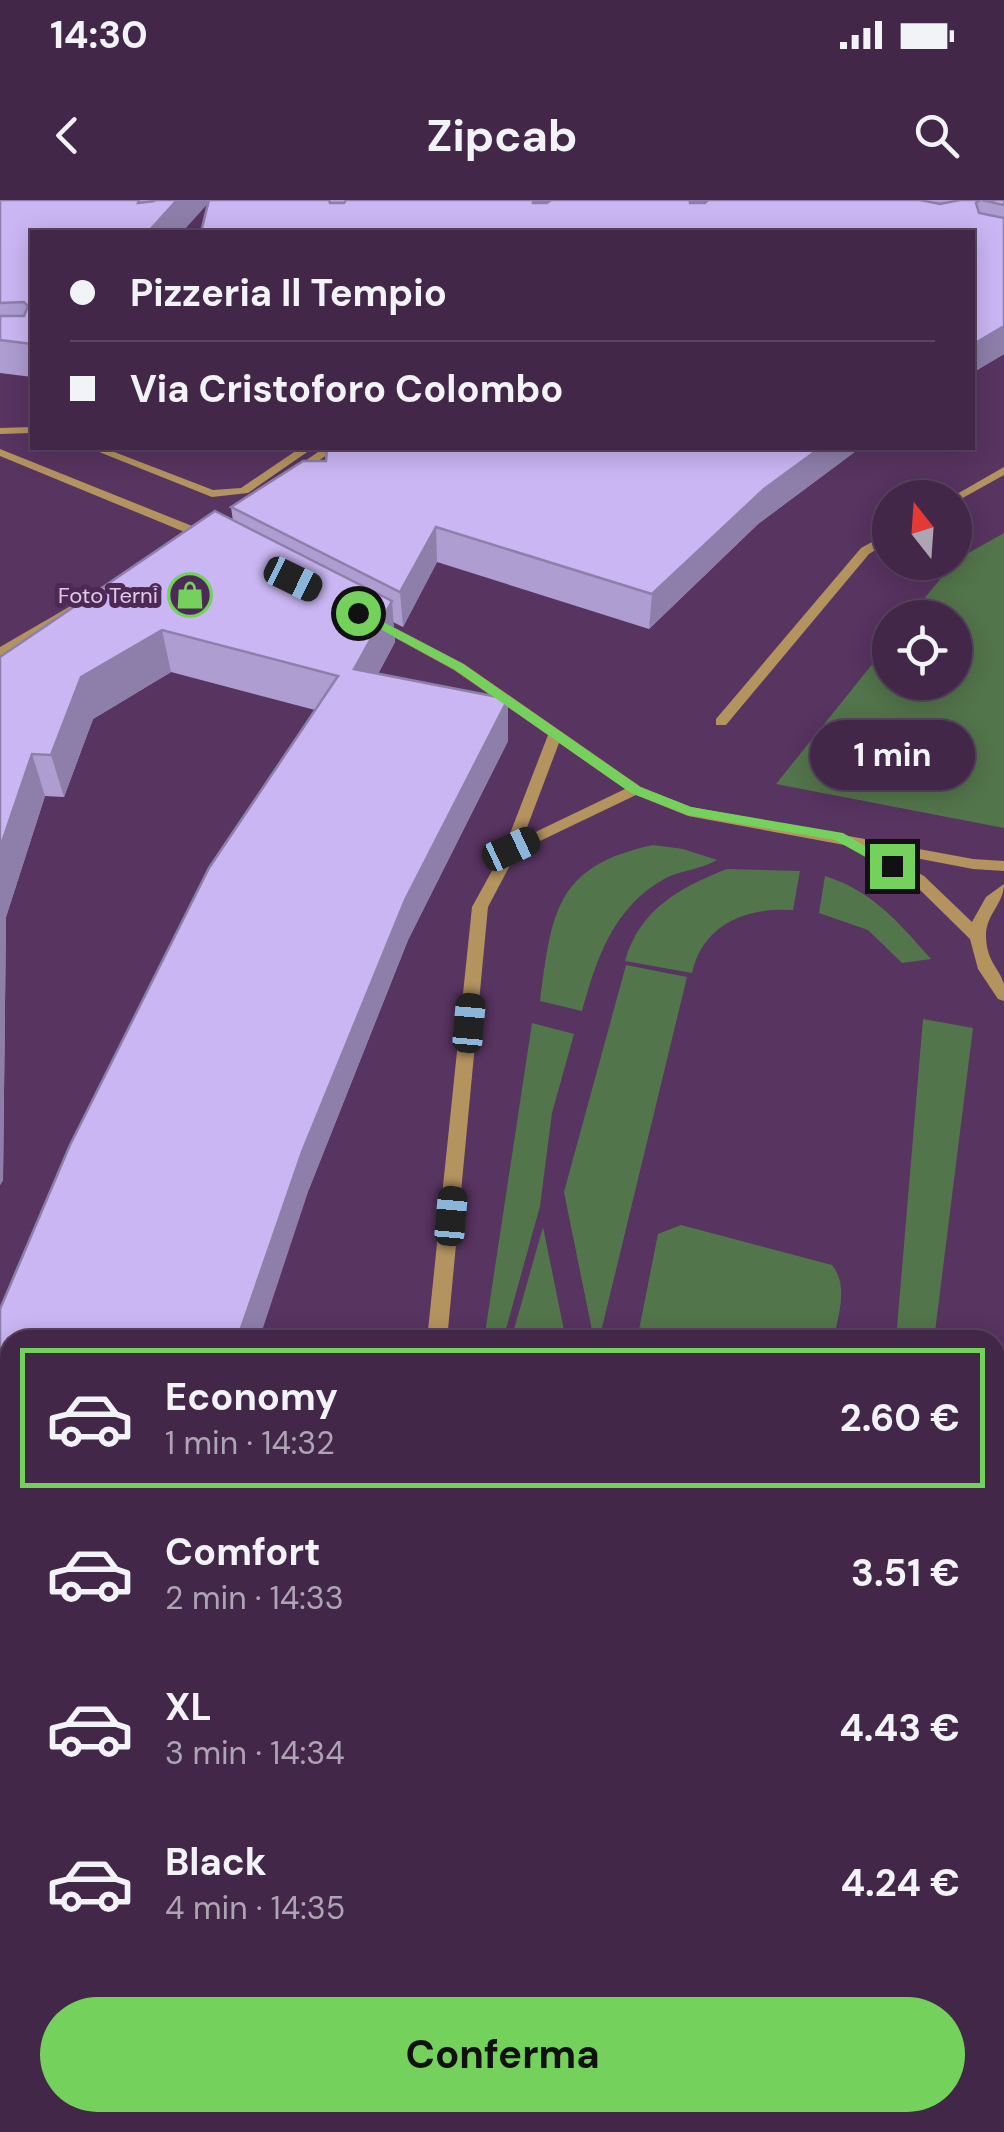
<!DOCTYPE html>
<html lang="it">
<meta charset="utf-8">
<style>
:root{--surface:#422749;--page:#4c3353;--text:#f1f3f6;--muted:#aea5b4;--line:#5a4461;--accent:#74d25c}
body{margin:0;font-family:"DM Sans",sans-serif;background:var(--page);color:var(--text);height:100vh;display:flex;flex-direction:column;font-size:38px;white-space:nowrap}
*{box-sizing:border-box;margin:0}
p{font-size:32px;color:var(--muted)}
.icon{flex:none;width:55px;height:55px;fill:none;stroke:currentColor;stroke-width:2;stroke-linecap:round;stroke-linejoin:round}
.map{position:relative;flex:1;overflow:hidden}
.panel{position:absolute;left:0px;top:1130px;width:1005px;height:802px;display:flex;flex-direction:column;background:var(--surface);border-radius:30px 30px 0 0;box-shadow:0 5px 25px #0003,0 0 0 2px var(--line)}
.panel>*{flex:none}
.banner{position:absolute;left:30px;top:30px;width:945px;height:220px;border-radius:0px;box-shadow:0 5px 25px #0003,0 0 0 2px var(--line);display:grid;align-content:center;height:220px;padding:0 40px;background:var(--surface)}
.needle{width:65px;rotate:343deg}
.fabs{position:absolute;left:872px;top:280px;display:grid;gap:20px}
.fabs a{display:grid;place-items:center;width:100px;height:100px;border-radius:50%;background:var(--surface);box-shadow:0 5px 25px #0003,0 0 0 2px var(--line);font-size:50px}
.end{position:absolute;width:45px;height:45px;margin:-22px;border:12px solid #74d25c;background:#111;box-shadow:0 0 0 5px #111}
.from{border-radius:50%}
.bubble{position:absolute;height:70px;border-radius:35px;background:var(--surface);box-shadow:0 5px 25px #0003,0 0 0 2px var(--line);font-size:32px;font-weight:700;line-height:70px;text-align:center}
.car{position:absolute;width:30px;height:60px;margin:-30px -15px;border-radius:12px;box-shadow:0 0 8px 2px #0007;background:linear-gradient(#222 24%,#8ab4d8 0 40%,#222 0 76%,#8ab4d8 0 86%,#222 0)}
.banner b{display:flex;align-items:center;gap:35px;height:95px;font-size:38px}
.banner b+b{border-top:2px solid var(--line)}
.banner i{width:25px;height:25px;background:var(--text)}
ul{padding:18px 0 0;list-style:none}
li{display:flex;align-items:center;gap:30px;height:140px;margin:0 20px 15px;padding:0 20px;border:5px solid transparent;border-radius:0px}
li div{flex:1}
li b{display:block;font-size:38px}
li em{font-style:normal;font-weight:700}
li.on{border-color:var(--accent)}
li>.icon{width:90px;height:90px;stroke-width:1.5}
.cta{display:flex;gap:20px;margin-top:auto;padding:20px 40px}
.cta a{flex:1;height:115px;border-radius:60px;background:var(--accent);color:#111;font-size:40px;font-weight:700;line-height:115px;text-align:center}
.status{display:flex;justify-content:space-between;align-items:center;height:70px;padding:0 50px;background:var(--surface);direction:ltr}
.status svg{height:28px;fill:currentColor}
header{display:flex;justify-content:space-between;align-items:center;height:130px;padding:0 40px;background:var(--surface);font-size:45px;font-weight:700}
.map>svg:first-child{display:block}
.green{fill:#53754b}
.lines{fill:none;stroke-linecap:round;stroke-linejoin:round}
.minor{fill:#b3935e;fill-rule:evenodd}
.wall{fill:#ae9dd1}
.shaded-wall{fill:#8d7faa}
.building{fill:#cab6f3;stroke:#8d7faa;stroke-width:2.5}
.route{fill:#74d25c}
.labels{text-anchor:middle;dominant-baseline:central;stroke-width:10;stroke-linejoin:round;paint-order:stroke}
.far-poi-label{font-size:22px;fill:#e0cbe6;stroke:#4d2956;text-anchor:end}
</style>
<div class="status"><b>14:30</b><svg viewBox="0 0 49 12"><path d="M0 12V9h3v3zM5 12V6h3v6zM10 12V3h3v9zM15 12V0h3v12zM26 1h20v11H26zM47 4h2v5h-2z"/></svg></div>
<header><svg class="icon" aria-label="back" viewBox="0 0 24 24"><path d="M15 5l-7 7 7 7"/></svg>Zipcab<svg class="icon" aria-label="search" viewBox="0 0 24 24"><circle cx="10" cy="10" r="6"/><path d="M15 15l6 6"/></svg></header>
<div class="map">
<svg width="1004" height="1932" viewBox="0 0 1004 1932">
<rect width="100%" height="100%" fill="#583461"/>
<!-- green -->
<g class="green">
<polygon points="1004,333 1004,628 776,584 890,442 890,482 955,482 955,418 909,417 956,360"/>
<path d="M 653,645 L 683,649 L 717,660 C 702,669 682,670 666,678 C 614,706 597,757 582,811 L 540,801 C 552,714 554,666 653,645 Z"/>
<path d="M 727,669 L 800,671 L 793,710 C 746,707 703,724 692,773 L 625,761 C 640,709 679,688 727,669 Z"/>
<path d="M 825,676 C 874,692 897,721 931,759 L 902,763 L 868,730 L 819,713 Z"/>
<polygon points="626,765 687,777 599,1140 594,1140 564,992"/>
<polygon points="923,819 973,828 934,1140 896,1140"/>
<polygon points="532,823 574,834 552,913 540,1006 503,1140 484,1140"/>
<path d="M 681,1025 L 832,1065 C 849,1086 838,1114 834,1140 L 637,1140 L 658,1034 Z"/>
<polygon points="543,1027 566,1140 511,1140"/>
<polygon points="667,1923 868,1923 867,1932 682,1932"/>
</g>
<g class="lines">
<!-- minor -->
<g class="minor">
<polygon points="32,227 32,233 0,234 0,228"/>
<polygon points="89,248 104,248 213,290 241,288 300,248 313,248 248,293 212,297"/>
<polygon points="324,248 337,248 298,275 290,275 290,271"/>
<polygon points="0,249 212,334 214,337 204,340 0,256"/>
<polygon points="1004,267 1004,275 959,300 955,301 955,298 950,298"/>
<polygon points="890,332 890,341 869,354 726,525 716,525 716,519 861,348"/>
<polygon points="81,400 87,404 85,407 0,457 0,447"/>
<path d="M 374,417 L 464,464 L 641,587 L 691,607 L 973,659 L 1004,661 L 1004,671 L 973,669 L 879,651 L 924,676 L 972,722 L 986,697 L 1004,684 C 1004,704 985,715 986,737 C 987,762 998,766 1004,784 C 1004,789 1004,795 1004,801 L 998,799 L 978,769 L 970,739 L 914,684 L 850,646 L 688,616 L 636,595 L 517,652 L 488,707 L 447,1140 L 427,1140 L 472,707 L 504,649 L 548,535 L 454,470 L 370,424 L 370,418 ZM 559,543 L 625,589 L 523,638 Z"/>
<polygon points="0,1348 10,1349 10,1369 0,1368"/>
</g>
</g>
<!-- wall -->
<g class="wall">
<polygon points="0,0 1004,0 1004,154 972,173 208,3 182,32 32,32 32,177 0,173"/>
<polygon points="327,248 860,248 758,324 649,429 437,362 403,427 393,422 395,442 378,474 508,541 408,740 309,989 10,1140 10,1316 0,1316 0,1109 315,510 171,472 93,519 64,597 45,596 6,717 3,980 0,985 0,457 233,321 231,307 326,261"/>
</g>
<!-- shaded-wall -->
<g class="shaded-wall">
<polygon points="177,0 211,0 182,32 148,32"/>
<polygon points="533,0 564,0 532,29"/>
<polygon points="690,0 721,0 688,29"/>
<polygon points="1004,126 1004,154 972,173 972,145"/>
<polygon points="820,248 860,248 758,324 649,429 652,394 764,289"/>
<polygon points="436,327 437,362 403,427 400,392"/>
<polygon points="392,401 395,442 358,511 354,469"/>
<polygon points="162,430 171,472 93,519 64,597 51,555 81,477"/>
<polygon points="508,499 508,541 408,740 309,989 259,1140 237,1140 302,952 405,700"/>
<polygon points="32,554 45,596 6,717 3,980 0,985 0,648"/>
<polygon points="206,1922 223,1922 222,1932 204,1932"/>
</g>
<!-- building -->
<g class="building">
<polygon points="0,0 139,0 138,3 154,1 155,0 177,0 148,32 32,32 32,144 0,140 0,116 24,116 28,106 24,102 0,103"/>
<polygon points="209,0 329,0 330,3 344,3 346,0 533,0 533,3 547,3 551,0 690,0 690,3 705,3 708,0 920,0 940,4 960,0 980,0 976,3 979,13 1004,18 1004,126 972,145 972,32 201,32"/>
<polygon points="982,0 1004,0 1004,5"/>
<polygon points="327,248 820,248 764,289 652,394 436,327 400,392 231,307 303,261 326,261"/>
<polygon points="215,311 392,401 354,469 508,499 405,700 302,952 237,1140 10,1140 10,1287 0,1287 0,1109 70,945 209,668 338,476 162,430 81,477 51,555 32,554 0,648 0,457"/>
<polygon points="0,1448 10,1449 10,1922 206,1922 204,1932 0,1932"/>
</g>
<!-- route -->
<polygon class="route" points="358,409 463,464 640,587 691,607 843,633 899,666 887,669 835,640 688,615 631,593 454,469 354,415"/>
<!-- icons -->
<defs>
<g id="shop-ring" transform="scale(2.25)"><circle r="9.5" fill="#4d2956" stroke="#74d25c" stroke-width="1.5"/><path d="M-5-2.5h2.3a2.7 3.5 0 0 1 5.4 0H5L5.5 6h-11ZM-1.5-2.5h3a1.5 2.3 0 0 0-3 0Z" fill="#74d25c"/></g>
</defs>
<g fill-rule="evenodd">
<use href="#shop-ring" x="190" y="395"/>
</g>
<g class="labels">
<!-- far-poi labels -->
<g class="far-poi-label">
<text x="158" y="395">Foto Terni</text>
</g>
</g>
</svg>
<div class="fabs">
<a><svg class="needle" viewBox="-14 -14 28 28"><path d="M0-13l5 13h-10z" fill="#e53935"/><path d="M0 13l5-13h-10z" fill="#aea5b4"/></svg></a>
<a><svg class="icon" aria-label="locate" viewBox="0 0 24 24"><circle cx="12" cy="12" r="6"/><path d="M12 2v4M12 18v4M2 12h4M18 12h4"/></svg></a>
</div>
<i class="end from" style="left:358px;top:413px"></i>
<i class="end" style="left:892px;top:666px"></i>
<div class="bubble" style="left:810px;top:520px;width:165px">1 min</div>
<i class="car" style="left:293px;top:379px;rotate:116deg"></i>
<i class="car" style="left:511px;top:649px;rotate:65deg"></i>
<i class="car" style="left:469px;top:823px;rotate:5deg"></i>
<i class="car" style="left:451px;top:1016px;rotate:5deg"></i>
<div class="banner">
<b><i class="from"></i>Pizzeria Il Tempio</b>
<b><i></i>Via Cristoforo Colombo</b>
</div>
<section class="panel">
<ul>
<li class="on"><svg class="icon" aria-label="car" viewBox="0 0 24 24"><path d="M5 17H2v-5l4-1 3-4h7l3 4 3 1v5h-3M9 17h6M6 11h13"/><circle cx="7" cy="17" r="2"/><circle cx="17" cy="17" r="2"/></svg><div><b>Economy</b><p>1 min · 14:32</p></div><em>2.60 €</em></li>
<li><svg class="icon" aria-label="car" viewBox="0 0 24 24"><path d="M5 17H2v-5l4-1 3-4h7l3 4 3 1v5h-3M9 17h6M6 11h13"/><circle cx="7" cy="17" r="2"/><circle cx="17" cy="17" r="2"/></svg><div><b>Comfort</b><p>2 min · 14:33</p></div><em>3.51 €</em></li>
<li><svg class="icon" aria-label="car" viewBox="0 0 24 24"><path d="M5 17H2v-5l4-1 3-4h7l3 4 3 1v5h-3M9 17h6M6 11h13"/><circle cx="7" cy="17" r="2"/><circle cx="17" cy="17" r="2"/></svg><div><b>XL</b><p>3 min · 14:34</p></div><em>4.43 €</em></li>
<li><svg class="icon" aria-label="car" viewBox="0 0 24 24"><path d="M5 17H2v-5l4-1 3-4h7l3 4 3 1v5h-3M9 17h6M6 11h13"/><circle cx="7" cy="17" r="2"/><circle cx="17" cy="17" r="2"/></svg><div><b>Black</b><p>4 min · 14:35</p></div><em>4.24 €</em></li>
</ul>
<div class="cta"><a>Conferma</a></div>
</section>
</div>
